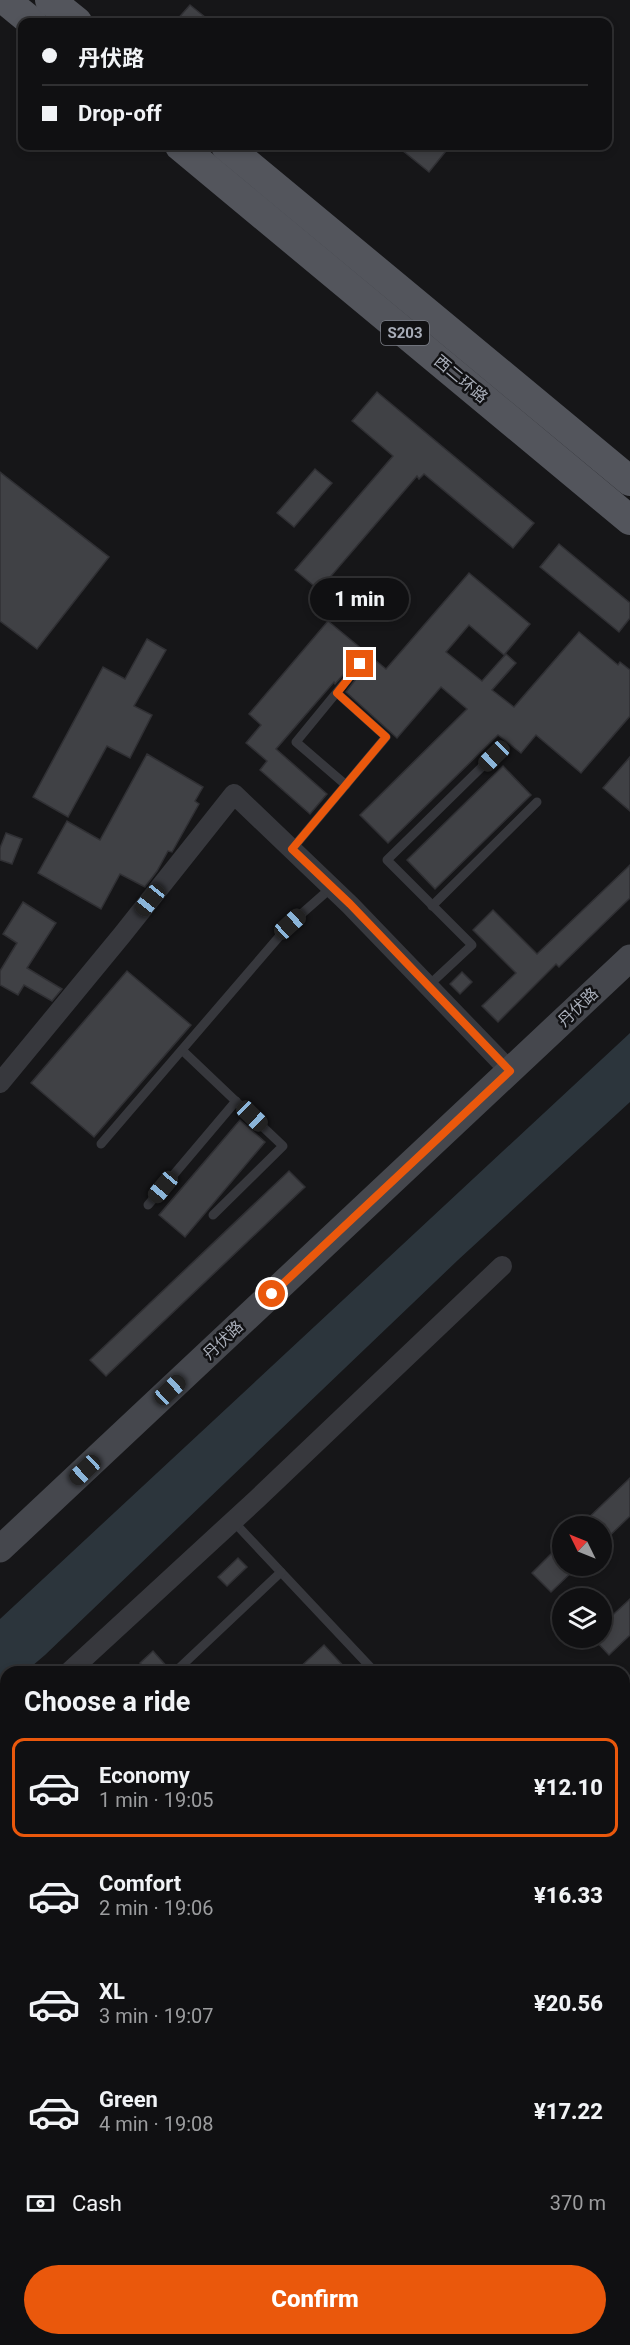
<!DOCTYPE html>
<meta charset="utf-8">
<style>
:root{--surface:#101012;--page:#19191b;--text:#f1f3f6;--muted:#9c9d9f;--line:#303032;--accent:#ea580c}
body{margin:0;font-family:Roboto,"Noto Sans SC",sans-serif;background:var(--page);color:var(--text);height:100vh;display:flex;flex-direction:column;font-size:22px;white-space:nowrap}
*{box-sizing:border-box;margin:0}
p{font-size:20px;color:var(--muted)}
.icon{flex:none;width:33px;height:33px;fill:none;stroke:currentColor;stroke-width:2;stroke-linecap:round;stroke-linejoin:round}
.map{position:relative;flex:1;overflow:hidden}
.details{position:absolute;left:0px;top:1666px;width:630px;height:680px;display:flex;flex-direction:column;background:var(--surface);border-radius:18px 18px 0 0;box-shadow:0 3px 9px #0003,0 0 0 2px var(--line)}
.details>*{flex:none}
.guide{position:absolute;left:18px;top:18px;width:594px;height:132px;border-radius:12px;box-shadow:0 3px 9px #0003,0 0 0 2px var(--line);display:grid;align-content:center;height:132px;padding:0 24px;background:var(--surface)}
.needle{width:39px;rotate:313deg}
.controls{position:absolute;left:552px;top:1516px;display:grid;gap:12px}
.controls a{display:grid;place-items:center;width:60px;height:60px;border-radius:50%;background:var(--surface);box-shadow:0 3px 9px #0003,0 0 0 2px var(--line);font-size:30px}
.end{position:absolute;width:27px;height:27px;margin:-14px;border:8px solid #ea580c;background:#fff;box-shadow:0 0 0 3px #fff}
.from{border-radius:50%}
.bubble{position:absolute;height:42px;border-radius:21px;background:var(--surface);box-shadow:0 3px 9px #0003,0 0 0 2px var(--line);font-size:20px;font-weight:800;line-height:42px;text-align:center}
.car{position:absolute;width:18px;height:36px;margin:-18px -9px;border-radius:8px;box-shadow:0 0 4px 2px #0007;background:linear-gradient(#222 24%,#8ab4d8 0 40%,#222 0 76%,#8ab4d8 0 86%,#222 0)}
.guide b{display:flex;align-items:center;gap:21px;height:57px;font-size:22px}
.guide b+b{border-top:2px solid var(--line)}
.guide i{width:15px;height:15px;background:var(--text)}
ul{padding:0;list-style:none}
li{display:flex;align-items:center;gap:18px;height:99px;margin:0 12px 9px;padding:0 12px;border:3px solid transparent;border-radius:12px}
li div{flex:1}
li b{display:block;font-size:22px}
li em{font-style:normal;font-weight:800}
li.selected{border-color:var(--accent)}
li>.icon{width:54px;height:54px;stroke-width:1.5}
h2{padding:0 24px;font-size:27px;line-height:72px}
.pay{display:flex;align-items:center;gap:15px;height:66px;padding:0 24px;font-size:22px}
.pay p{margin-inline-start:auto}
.action{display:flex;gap:12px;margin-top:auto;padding:12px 24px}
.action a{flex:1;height:69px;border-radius:36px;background:var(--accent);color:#fff;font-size:24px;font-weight:800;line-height:69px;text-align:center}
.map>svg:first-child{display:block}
.water{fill:#2c353c}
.building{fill:#404145;stroke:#303034;stroke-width:1.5}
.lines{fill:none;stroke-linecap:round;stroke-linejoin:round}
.service{stroke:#37383d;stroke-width:9}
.minor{stroke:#37383d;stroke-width:20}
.tertiary{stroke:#37383d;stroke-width:24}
.secondary{stroke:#45474d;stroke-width:27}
.primary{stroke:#53555c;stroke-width:30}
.route{stroke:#ea580c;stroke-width:8}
.labels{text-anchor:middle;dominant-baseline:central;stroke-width:5;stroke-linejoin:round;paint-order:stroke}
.shield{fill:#111113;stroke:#7b7e86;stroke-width:1.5}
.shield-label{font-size:15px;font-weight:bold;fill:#a8adb8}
.street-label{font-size:16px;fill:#a8adb8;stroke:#111113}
</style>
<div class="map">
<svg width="630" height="2345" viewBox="0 0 630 2345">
<rect width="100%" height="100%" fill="#161618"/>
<!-- water -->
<polygon class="water" points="630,1033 630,1102 458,1260 45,1655 25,1672 6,1672 6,1690 0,1695 0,1619"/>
<!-- building -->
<g class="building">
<polygon points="190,5 211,22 175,22"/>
<polygon points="397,146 450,146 429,172"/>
<polygon points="377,392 534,523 513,548 424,474 419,479 417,476 319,590 295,570 393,456 352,421"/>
<polygon points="315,469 332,483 294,527 277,513"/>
<polygon points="0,472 109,557 37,649 0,621"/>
<polygon points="559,544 630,603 630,618 619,632 540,567"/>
<polygon points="469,573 530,624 504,655 469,625 446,652 482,681 506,654 516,663 492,690 514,707 579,632 618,665 620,662 630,670 630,716 581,773 536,735 521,753 498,735 388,843 360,815 467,709 441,687 397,738 346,692 366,666 365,659 358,658 335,684 334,682 276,749 327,794 310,814 260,770 267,761 246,743 261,725 249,714 328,621 386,669"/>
<polygon points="147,639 166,650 134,706 152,715 130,758 107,746 68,817 33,797 103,667 125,679"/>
<polygon points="147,754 203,787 195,801 199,804 172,852 168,851 157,871 145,887 120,874 101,909 38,873 67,821 100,840"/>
<polygon points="630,757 630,811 603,788"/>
<polygon points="503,766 531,795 435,889 407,860"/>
<polygon points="6,833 22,839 12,864 0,860 0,848"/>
<polygon points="630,865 630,898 559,967 556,964 498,1022 482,1006 516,973 473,930 493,910 537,954"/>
<polygon points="23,902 56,923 27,968 62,989 52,1001 24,985 18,995 0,985 0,971 17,943 3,934"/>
<polygon points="127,971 191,1025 94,1137 31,1083"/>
<polygon points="462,972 472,982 460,994 450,984"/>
<polygon points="240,1120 265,1142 185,1237 159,1215"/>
<polygon points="289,1171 305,1187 106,1376 90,1360"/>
<polygon points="630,1478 630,1516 602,1543 602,1527 579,1527"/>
<polygon points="562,1543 562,1566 578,1566 551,1592 532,1573"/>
<polygon points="238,1558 247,1567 227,1586 218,1577"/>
<polygon points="630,1599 630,1635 609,1655 593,1638 602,1638 602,1625"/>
<polygon points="324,1645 349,1672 295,1672"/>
<polygon points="153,1651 169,1669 168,1672 149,1672 140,1663"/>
</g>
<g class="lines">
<!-- service -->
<g class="service">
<polyline points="346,785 296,742 360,664"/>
<polyline points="292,849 386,737 337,693"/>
<polyline points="432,906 537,802"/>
<polyline points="428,986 472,945 387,860 493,756"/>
<polyline points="182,1050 283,1146 213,1215"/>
<polyline points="101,1144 290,924 332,887"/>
<polyline points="148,1205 236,1101"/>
<polyline points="233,1521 375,1672"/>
<polyline points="175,1672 281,1572"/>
<polyline points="0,1817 1,1818"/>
</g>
<!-- minor -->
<g class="minor">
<polyline points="0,1083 122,935 234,794 350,905 510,1071"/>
<polyline points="69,1672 257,1499 502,1266"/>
<polyline points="0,1741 6,1734"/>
</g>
<!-- tertiary -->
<polyline class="tertiary" points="624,2021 630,2025"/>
<!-- secondary -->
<polyline class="secondary" points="0,1549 630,958"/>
<!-- primary -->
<g class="primary">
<polyline points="5,0 32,22"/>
<polyline points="50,0 77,22"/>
<polyline points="180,146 630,520"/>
<polyline points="226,146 630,481"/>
</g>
</g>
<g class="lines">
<!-- route -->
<polyline class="route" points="272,1294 510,1071 350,904 292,849 386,737 337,693 360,664"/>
</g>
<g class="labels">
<!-- shield labels -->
<rect class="shield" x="381" y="321" width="48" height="24" rx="4.5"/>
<g class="shield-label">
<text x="405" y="333">S203</text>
</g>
<!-- street labels -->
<g class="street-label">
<text transform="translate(461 379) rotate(40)">西二环路</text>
<text transform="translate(578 1007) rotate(-43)">丹伏路</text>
<text transform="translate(223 1340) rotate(-43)">丹伏路</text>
</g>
</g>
</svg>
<div class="controls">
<a><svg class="needle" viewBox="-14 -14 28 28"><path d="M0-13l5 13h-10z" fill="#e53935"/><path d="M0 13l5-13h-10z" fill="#9c9d9f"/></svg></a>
<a><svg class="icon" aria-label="layers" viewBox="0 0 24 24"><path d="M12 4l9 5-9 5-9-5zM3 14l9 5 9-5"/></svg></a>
</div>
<i class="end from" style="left:272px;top:1294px"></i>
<i class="end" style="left:360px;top:664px"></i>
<div class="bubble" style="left:310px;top:578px;width:99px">1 min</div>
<i class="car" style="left:494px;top:756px;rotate:226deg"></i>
<i class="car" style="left:150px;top:900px;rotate:219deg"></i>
<i class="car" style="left:290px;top:924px;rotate:48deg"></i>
<i class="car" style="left:252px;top:1116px;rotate:134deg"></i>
<i class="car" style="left:163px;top:1187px;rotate:220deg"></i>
<i class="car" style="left:170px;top:1390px;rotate:47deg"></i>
<i class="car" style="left:85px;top:1470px;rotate:227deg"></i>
<div class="guide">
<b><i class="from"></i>丹伏路</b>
<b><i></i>Drop-off</b>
</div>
<section class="details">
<h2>Choose a ride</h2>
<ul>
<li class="selected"><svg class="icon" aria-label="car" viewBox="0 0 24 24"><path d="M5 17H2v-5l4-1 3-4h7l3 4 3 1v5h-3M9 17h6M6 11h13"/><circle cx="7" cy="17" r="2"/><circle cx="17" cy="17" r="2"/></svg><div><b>Economy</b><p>1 min · 19:05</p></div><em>¥12.10</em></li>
<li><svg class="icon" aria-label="car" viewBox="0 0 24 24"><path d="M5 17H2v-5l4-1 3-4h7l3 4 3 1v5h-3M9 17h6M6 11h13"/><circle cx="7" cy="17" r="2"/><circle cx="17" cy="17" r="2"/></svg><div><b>Comfort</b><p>2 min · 19:06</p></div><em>¥16.33</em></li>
<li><svg class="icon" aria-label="car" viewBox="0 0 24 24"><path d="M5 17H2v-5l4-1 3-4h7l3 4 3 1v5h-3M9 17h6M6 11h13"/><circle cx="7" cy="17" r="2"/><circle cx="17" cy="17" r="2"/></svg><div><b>XL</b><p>3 min · 19:07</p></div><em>¥20.56</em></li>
<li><svg class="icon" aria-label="car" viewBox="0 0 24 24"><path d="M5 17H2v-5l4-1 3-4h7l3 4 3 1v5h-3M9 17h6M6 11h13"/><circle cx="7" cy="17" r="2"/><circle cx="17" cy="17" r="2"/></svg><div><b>Green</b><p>4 min · 19:08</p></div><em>¥17.22</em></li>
</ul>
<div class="pay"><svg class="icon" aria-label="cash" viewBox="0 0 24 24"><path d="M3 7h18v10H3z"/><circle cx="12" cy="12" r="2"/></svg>Cash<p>370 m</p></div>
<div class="action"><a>Confirm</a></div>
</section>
</div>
